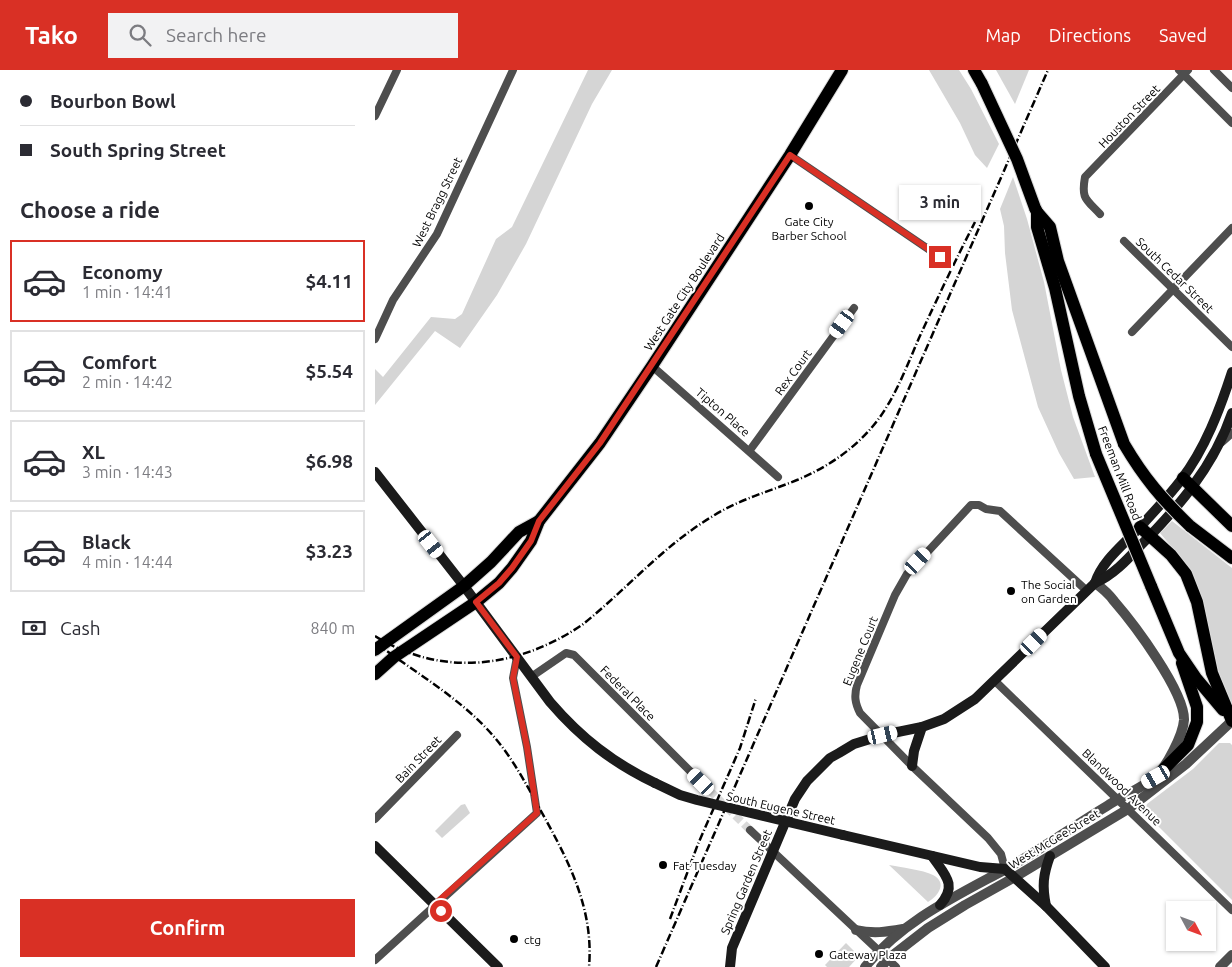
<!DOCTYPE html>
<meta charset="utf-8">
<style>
:root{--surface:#fff;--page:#f2f2f3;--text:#2b2b33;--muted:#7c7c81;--line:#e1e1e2;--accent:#d93025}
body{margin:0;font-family:Ubuntu,sans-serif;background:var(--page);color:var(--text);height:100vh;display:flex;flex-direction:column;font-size:19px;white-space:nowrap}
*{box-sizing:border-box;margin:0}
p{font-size:16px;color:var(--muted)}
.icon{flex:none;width:28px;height:28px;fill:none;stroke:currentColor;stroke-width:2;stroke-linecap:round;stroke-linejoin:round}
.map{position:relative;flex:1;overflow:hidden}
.details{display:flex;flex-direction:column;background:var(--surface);width:375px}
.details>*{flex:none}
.hud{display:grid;align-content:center;height:110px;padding:0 20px;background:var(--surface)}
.needle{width:32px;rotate:131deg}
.fabs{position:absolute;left:791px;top:831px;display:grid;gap:10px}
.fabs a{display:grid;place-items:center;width:50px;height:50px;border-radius:0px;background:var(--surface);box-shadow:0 1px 4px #0004;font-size:25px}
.end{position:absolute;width:22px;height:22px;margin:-11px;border:6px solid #d93025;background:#fff;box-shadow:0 0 0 2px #fff}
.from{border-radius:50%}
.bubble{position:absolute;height:35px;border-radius:0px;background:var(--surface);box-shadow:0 1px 4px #0004;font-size:16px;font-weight:700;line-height:35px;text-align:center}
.car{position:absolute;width:15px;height:30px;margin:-15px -8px;border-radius:6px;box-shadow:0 0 4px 1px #0007;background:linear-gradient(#fff 24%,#345 0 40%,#fff 0 76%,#345 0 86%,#fff 0)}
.hud b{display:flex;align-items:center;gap:18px;height:48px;font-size:19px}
.hud b+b{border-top:1px solid var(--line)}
.hud i{width:12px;height:12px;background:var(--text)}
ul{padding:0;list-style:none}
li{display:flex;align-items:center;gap:15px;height:82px;margin:0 10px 8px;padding:0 10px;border:2px solid var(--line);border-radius:0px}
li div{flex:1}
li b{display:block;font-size:19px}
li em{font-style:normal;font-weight:700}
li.selected{border-color:var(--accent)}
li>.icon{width:45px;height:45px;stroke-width:1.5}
h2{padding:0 20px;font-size:22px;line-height:60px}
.pay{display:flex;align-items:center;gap:12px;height:55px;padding:0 20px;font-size:19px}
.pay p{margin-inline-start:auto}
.action{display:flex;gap:10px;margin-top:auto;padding:10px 20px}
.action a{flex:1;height:58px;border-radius:0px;background:var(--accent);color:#fff;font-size:20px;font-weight:700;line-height:58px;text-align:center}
header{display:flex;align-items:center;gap:30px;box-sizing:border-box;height:70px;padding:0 25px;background:var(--accent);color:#fff}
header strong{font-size:24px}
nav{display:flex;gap:28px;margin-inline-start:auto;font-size:18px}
.search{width:350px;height:45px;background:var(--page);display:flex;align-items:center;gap:12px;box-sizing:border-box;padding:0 18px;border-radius:0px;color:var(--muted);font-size:19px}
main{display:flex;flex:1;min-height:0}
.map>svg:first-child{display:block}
.green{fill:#d5d5d5}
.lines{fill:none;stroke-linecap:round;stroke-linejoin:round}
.minor-tunnel{stroke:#d9d9d9;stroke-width:8;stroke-dasharray:8 4;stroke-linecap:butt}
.primary-casing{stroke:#dbdbdb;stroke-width:14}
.minor{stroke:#4e4e4e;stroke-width:8}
.tertiary{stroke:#4e4e4e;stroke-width:10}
.secondary{stroke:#1b1b1b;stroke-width:10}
.primary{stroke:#000;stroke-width:12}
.rail{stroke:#000;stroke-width:2.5;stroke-dasharray:8 2.5 1 2.5;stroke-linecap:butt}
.primary-bridge-casing{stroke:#dbdbdb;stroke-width:14;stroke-linecap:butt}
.secondary-bridge{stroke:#1b1b1b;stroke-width:10}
.primary-bridge{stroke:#000;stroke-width:12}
.route{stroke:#d93025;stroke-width:6}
.poi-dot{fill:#000;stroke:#fff;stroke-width:2}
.labels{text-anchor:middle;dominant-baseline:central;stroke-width:4;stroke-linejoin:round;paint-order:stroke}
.street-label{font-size:12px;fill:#000;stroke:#fff}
.poi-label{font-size:12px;fill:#000;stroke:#fff;text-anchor:start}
</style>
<header>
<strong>Tako</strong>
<div class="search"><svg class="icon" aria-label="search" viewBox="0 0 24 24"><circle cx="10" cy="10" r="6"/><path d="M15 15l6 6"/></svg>Search here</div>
<nav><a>Map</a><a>Directions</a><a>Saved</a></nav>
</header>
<main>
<section class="details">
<div class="hud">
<b><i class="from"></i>Bourbon Bowl</b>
<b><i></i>South Spring Street</b>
</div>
<h2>Choose a ride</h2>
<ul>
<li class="selected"><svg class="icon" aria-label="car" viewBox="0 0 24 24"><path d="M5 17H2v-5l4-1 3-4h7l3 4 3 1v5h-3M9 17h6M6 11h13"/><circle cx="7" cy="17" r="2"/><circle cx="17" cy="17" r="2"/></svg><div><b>Economy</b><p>1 min · 14:41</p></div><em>$4.11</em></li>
<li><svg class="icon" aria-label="car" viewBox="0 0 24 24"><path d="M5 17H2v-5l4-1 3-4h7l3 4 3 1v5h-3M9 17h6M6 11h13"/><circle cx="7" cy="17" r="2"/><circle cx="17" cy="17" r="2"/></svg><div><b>Comfort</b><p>2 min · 14:42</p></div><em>$5.54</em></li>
<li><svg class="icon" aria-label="car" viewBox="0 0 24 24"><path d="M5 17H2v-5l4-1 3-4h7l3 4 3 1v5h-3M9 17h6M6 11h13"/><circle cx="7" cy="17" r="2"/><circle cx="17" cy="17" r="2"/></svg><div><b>XL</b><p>3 min · 14:43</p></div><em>$6.98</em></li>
<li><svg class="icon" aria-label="car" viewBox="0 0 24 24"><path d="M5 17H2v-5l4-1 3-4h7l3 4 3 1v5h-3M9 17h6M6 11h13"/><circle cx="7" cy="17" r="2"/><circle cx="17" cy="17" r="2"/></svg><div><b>Black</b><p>4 min · 14:44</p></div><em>$3.23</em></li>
</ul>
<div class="pay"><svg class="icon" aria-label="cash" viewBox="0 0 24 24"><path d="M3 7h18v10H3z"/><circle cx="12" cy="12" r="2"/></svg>Cash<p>840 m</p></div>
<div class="action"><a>Confirm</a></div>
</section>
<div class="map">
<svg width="857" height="897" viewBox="0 0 857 897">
<rect width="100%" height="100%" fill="#fff"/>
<!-- green -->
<g class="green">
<polygon points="213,0 237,0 217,34 151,174 122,225 85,278 60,261 0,335 0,299 8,307 56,247 80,249 87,244 121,169 137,157"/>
<polygon points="554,0 584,0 596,19 624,74 612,98 600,85 585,53"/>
<polygon points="621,0 654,0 640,34"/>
<polygon points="638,107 652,149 669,212 686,300 698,347 720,407 699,409 684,383 663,337 637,240 630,183 629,156 625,139"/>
<polygon points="797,451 857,498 857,633 844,611 806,488 785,463"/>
<polygon points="844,673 855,673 857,675 857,830 769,742 772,734 818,699"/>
<polygon points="90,734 95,743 67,768 60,761 86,735"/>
<path d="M 514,795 C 525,797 548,800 558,805 C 573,813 563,826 553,832 Z"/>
<polygon points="471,873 484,886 474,897 452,897 450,895"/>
</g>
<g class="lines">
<!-- minor-tunnel -->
<polyline class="minor-tunnel" points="326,712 375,760"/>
<!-- primary casing -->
<g class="primary-casing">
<g id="primary">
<polyline points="599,0 607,14"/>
<polyline points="660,138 662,142 675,157 683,191 749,374"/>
<polyline points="662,142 662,157 680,218 704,326 721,384"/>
<polyline points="808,408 857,456"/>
<polyline points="815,456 857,488"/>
<polyline points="765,457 796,485 811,504 822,532 837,603 857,651"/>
<polyline points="776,516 804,583 821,608 848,640"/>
<polyline points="0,580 89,516 116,492 144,462 164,451"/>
<polyline points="0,604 19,587 101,532 124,513 137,498 156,471 164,451 225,373 277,296 415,85 467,0"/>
<polyline points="781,707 813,675 822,652 822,637 807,593"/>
</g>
</g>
<!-- minor -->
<g class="minor">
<polyline points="804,0 857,53"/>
<polyline points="839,0 857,18"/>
<polyline points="0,46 22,0"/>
<polyline points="415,85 565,187"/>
<path d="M 725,144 C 711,129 706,129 710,107 L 813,0"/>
<polyline points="749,171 857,277"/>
<polyline points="757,262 857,158"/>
<polyline points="0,269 18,230 62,164 138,0"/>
<polyline points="277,296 403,407"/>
<polyline points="847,372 857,363"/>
<polyline points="375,380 479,238"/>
<polyline points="156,607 191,583 199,585 326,712"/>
<polyline points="620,611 857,840"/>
<polyline points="0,749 82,665"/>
<polyline points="375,760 521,897"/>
<path d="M 630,799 L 626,784 L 613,768 L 537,696 L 485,643 C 480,633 479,626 482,615 L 520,525 L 532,504 L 596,435 L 604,435 L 611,439 L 625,441 L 712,521"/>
<polyline points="0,890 162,743 152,677 138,608 142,587"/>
</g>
<!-- tertiary -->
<g class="tertiary">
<path d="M 481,860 C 498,864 511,862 528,859"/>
<path d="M 490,897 C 526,852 579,827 629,800 C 664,781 697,757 732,736 C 745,727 769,717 780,707 C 791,698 808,665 809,650 C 810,622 759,554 739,531 C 734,524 727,518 720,513"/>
<polyline points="506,897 513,889 553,858 590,835 640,807 753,739 811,694 857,651"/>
<polyline points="845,897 857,885"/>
</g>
<!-- secondary -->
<g class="secondary">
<path d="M 0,402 L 89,516 L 175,632 C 206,668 238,693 280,713"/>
<path d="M 720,513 C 727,491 748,475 763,459 C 778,443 793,427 806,410 C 830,379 845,339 857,302"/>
<polyline points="537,696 539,681 547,657"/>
<polyline points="468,765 605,797 630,799 671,836 730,897"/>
<polyline points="0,776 123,897"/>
<path d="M 557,786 C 570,805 583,815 565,835"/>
<path d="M 671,836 C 667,816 668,805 675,786"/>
<path d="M 355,897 L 357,878 L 420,729 L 432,711 L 455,688 L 464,683 L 479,674 L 508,665 L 547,657 L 569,649 L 600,629 L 720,513 C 738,505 751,491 764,477 C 803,438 839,396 857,343"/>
</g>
<!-- primary -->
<use href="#primary" class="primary"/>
<!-- rail -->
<g class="rail">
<path d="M 0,566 C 67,608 143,598 207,555 C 251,520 289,475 338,446 C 365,429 393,422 422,410 C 451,398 478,380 498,356 C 519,331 531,298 544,268 C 562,229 580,191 600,152"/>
<path d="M 1,573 C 38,601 80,625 112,659 C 135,683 150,712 166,741 C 193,790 219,838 214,897"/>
<polyline points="295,849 323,774 365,678 381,628"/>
<polyline points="281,897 673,0"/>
</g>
<!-- primary-bridge casing -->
<g class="primary-bridge-casing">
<g id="primary-bridge">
<polyline points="607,14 642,89 660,138"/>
<path d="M 749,374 C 769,408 787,429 815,456"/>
<polyline points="721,384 776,516"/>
</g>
</g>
<!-- secondary-bridge -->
<polyline class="secondary-bridge" points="280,713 305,725 322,730 468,765"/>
<!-- primary-bridge -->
<use href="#primary-bridge" class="primary-bridge"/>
</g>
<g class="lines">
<!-- route -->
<polyline class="route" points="66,841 60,834 162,743 152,677 138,608 142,587 101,532 124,513 137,498 156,471 164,451 225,373 415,85 565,187"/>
</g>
<!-- markers -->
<g class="poi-dot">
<circle cx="434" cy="136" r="5"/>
<circle cx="636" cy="521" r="5"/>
<circle cx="288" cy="795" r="5"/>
<circle cx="139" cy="869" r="5"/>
<circle cx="444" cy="884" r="5"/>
</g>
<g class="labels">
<!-- street labels -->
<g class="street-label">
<text transform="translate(754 46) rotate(-46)">Houston Street</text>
<text transform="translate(62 132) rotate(-64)">West Bragg Street</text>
<text transform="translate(800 205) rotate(44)">South Cedar Street</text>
<text transform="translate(309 222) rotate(-57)">West Gate City Boulevard</text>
<text transform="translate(418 302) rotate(-54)">Rex Court</text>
<text transform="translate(348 342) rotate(41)">Tipton Place</text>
<text transform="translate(745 403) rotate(69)">Freeman Mill Road</text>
<text transform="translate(485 581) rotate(-68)">Eugene Court</text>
<text transform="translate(253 623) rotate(45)">Federal Place</text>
<text transform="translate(43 689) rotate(-46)">Bain Street</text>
<text transform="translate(747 717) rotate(44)">Blandwood Avenue</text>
<text transform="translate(406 738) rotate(13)">South Eugene Street</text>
<text transform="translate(679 769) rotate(-31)">West McGee Street</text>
<text transform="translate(371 812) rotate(-67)">Spring Garden Street</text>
</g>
<!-- poi labels -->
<g class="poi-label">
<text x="434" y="151" text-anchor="middle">Gate City<tspan x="434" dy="14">Barber School</tspan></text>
<text x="646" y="514">The Social<tspan x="646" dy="14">on Garden</tspan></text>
<text x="298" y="795">Fat Tuesday</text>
<text x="149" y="869">ctg</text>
<text x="454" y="884">Gateway Plaza</text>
</g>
</g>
</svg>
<div class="fabs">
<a><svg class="needle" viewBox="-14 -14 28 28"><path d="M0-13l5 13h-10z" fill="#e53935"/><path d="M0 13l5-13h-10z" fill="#7c7c81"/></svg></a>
</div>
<i class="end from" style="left:66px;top:841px"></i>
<i class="end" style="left:565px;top:187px"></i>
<div class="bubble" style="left:524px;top:115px;width:82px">3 min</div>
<i class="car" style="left:467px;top:254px;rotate:216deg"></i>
<i class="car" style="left:56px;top:474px;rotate:142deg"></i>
<i class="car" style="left:543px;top:491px;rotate:43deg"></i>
<i class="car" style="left:659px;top:572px;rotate:45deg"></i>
<i class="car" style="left:508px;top:665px;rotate:77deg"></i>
<i class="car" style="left:781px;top:707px;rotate:240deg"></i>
<i class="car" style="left:326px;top:712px;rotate:315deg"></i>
</div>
</main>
